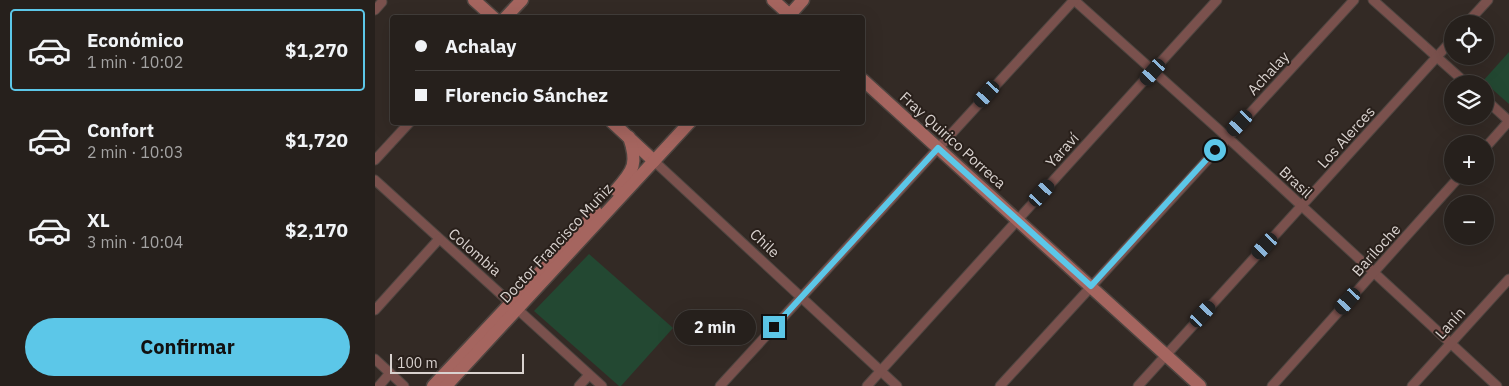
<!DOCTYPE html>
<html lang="es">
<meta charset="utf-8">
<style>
:root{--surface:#26201c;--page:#2e2825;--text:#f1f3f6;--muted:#a4a3a3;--line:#423e3b;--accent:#5cc7e8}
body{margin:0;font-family:"IBM Plex Sans",sans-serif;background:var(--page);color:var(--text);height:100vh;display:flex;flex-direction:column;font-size:19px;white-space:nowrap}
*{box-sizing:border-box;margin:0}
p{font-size:16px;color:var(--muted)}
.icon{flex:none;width:28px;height:28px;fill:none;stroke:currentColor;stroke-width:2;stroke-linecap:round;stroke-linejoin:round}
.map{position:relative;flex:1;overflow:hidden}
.details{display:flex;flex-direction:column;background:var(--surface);width:375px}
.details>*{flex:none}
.top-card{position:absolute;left:15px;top:15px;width:475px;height:110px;border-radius:5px;box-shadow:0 5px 20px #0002,0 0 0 1px var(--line);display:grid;align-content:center;height:110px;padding:0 25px;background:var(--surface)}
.controls{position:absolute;left:1069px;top:15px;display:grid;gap:10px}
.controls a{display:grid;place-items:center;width:50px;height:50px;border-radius:50%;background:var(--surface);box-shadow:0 5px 20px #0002,0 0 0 1px var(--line);font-size:25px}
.scale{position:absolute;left:15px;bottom:12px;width:134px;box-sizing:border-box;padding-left:5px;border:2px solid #d9d2cf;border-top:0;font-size:14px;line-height:18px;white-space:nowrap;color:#d9d2cf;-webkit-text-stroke:4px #29201b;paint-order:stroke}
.end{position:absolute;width:22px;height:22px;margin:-11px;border:6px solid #5cc7e8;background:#111;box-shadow:0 0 0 2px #111}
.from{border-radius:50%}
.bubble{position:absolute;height:35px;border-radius:18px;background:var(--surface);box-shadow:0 5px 20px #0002,0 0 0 1px var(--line);font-size:16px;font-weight:700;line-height:35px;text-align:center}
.car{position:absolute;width:15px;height:30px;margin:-15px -8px;border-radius:6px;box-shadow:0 0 4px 1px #0007;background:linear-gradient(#222 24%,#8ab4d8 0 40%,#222 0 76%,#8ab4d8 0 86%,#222 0)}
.top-card b{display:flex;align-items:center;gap:18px;height:48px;font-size:19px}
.top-card b+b{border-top:1px solid var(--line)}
.top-card i{width:12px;height:12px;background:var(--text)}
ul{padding:9px 0 0;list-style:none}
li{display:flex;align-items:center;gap:15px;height:82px;margin:0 10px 8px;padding:0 15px;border:2px solid transparent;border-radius:5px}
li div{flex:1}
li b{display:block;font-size:19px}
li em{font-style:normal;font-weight:700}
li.on{border-color:var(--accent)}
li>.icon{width:45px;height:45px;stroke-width:1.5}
.button{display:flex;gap:10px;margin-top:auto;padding:10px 25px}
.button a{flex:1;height:58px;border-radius:30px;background:var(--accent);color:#111;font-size:20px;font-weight:700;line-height:58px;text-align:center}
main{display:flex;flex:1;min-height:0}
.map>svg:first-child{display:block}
.green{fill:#234832}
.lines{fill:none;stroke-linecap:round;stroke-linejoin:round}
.street-casing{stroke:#4e4540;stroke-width:11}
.secondary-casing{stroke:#4e4540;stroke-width:15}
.street{stroke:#7a514d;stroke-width:9}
.secondary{stroke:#a5655f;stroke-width:12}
.route{stroke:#5cc7e8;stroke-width:6}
.labels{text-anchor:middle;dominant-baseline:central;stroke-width:4;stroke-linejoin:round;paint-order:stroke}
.street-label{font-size:15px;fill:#d9d2cf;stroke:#29201b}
</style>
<main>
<section class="details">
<ul>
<li class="on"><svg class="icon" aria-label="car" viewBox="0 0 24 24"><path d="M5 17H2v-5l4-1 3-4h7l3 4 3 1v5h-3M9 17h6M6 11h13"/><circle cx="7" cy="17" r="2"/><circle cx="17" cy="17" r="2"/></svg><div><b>Económico</b><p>1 min · 10:02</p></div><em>$1,270</em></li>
<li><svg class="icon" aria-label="car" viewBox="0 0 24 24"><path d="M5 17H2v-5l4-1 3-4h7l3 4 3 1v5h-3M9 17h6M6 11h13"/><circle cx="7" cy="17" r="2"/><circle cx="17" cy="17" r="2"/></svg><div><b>Confort</b><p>2 min · 10:03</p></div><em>$1,720</em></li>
<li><svg class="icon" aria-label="car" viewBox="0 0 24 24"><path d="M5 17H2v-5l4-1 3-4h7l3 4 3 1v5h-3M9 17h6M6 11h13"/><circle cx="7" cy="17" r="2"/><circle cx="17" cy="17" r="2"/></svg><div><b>XL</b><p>3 min · 10:04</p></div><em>$2,170</em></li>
</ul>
<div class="button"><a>Confirmar</a></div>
</section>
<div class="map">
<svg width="1134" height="386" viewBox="0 0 1134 386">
<rect width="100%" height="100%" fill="#332a25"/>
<!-- green -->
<g class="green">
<polygon points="1134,52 1134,104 1108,81"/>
<polygon points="214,254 298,328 246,386 244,386 159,311"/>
</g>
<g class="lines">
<!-- street casing -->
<g class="street-casing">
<g id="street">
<polyline points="699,0 852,137 1122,386"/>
<polyline points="998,0 1092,84"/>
<polyline points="0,10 7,2"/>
<polyline points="1091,24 1113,0"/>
<polyline points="1110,99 1134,121"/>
<polyline points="1110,148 1134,121"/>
<polyline points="0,160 35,122"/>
<polyline points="279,161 522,386"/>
<polyline points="0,180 227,386"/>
<polyline points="0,310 64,239"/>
<polyline points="0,359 29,386"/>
<polyline points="4,386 15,373"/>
<polyline points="204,386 214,375"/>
<polyline points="345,386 699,0"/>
<polyline points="492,386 842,0"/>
<polyline points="625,386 979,0"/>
<polyline points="763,386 1078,39"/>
<polyline points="897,386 1085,176"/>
<polyline points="1037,386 1134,279"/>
</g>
</g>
<!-- secondary casing -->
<g class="secondary-casing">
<g id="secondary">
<polyline points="99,0 119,18"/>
<polyline points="398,0 418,18"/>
<polyline points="130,18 147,0"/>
<polyline points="412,18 428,0"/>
<polyline points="488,80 825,386"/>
<polyline points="237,122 279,161"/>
<path d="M 241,190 C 259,170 263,163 254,137"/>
<polyline points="58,386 221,212"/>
<polyline points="71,386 315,122"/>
</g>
</g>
<!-- street -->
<use href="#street" class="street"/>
<!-- secondary -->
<use href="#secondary" class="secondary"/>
</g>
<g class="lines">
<!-- route -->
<polyline class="route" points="399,327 563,148 716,286 840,150"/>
</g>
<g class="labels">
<!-- street labels -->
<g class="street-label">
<text transform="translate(893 73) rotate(-47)">Achalay</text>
<text transform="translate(971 137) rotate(-48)">Los Alerces</text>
<text transform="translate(578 140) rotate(42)">Fray Quirico Porreca</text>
<text transform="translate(687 150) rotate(-48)">Yaraví</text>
<text transform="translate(921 182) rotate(43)">Brasil</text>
<text transform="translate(181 243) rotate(-47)">Doctor Francisco Muñiz</text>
<text transform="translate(390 243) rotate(43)">Chile</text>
<text transform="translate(1001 250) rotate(-48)">Bariloche</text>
<text transform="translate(100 252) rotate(41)">Colombia</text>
<text transform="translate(1075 323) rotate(-48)">Lanín</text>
</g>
</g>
</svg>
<div class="controls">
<a><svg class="icon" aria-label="locate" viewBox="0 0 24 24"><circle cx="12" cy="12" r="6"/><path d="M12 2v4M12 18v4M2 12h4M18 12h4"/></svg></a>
<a><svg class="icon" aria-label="layers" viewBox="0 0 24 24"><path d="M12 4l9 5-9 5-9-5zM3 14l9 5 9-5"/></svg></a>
<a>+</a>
<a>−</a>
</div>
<div class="scale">100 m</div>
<i class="end from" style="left:840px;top:150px"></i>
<i class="end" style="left:399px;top:327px"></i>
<div class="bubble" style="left:299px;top:310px;width:82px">2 min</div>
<i class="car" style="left:778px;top:72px;rotate:222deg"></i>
<i class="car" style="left:612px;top:94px;rotate:222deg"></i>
<i class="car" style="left:865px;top:123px;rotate:223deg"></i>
<i class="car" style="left:667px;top:193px;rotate:42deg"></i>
<i class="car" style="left:890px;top:246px;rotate:223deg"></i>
<i class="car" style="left:973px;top:301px;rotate:222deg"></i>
<i class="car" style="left:828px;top:314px;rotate:43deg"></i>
<div class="top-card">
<b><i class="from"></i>Achalay</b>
<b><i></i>Florencio Sánchez</b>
</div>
</div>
</main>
